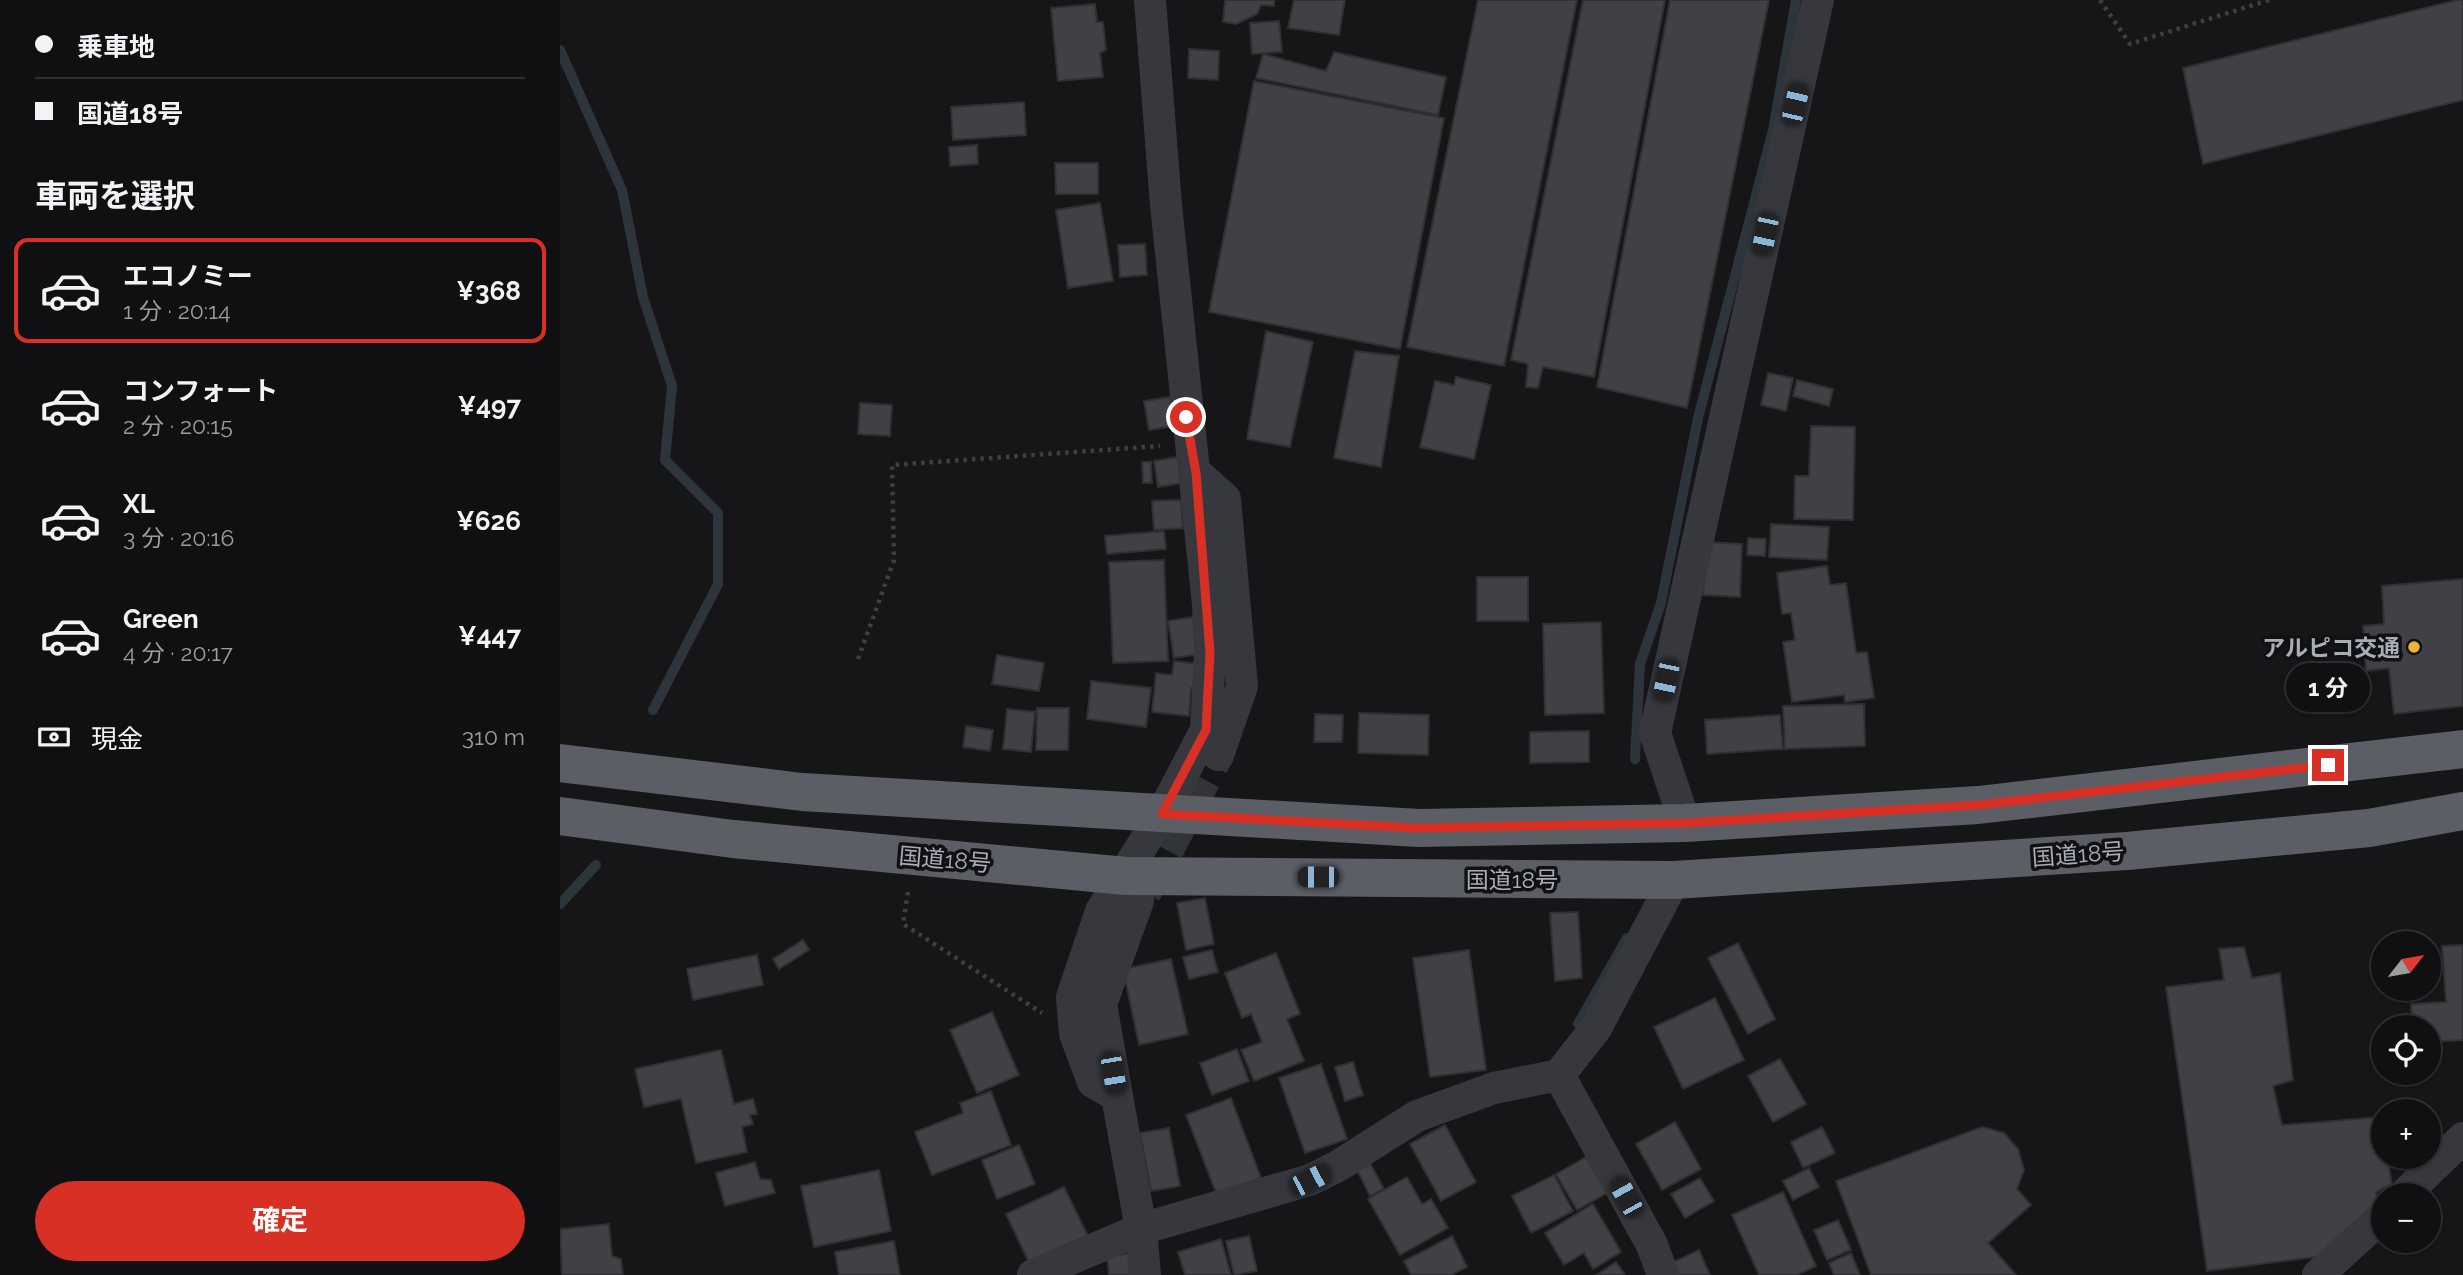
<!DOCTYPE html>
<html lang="ja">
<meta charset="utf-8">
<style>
:root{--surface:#101012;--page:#19191b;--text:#f1f3f6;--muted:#9c9d9f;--line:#303032;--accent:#d93025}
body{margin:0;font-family:Raleway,"Noto Sans JP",sans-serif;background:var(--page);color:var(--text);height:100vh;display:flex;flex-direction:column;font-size:26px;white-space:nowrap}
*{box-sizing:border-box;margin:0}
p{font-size:23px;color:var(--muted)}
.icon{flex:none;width:38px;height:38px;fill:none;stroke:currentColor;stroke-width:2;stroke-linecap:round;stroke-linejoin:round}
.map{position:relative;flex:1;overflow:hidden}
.side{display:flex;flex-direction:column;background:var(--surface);width:560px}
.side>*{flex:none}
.hud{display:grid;align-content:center;height:154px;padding:0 35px;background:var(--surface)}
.needle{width:46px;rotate:59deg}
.fabs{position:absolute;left:1811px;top:931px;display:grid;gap:14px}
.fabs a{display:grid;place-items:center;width:70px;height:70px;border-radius:50%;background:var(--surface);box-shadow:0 2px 5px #0004,0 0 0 2px var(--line);font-size:35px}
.end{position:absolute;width:32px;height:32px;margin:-16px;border:9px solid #d93025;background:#fff;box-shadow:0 0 0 4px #fff}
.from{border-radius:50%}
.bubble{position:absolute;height:49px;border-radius:24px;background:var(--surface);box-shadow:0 2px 5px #0004,0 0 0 2px var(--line);font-size:23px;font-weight:700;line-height:49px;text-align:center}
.car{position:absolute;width:21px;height:42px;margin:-21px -10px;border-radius:9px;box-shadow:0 0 5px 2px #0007;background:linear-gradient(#222 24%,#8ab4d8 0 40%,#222 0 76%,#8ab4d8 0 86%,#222 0)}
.hud b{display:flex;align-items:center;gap:24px;height:66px;font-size:26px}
.hud b+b{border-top:2px solid var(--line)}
.hud i{width:18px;height:18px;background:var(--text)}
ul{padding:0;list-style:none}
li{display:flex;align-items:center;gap:21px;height:105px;margin:0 14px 10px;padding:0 21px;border:4px solid transparent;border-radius:14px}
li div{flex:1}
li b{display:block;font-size:26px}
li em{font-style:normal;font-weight:700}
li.on{border-color:var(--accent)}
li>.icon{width:63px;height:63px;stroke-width:1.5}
h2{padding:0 35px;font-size:32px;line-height:84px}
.pay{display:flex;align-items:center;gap:18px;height:77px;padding:0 35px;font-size:26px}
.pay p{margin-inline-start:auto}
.action{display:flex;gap:14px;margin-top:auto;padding:14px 35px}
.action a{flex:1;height:80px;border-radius:42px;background:var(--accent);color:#fff;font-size:28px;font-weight:700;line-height:80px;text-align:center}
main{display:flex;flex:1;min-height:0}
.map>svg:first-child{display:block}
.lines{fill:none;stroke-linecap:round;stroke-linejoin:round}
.stream{stroke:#2c353c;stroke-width:10}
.building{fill:#404145;stroke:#303034;stroke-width:2}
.minor-tunnel{stroke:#333438;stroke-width:32;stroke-dasharray:32 16;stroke-linecap:butt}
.path{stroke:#3d3f44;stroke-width:4.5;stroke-dasharray:3.5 5;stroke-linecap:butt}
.minor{stroke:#37383d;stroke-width:32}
.trunk{stroke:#5b5e65;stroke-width:38}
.route{stroke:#d93025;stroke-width:9}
.poi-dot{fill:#f2b134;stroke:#111113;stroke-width:2.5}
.labels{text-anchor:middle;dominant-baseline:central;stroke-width:7;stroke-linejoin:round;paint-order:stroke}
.poi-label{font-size:23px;font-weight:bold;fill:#a8adb8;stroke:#111113;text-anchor:end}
.street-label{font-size:23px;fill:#a8adb8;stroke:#111113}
</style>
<main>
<section class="side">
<div class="hud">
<b><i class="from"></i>乗車地</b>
<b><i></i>国道18号</b>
</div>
<h2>車両を選択</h2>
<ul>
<li class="on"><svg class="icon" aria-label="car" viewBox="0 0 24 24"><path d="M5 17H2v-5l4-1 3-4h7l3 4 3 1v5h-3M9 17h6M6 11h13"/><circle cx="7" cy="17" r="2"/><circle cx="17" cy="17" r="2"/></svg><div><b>エコノミー</b><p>1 分 · 20:14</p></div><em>¥368</em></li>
<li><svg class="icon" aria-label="car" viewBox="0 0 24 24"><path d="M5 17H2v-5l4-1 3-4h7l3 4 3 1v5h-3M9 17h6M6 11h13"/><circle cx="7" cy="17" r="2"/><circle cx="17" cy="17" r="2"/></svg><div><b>コンフォート</b><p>2 分 · 20:15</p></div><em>¥497</em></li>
<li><svg class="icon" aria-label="car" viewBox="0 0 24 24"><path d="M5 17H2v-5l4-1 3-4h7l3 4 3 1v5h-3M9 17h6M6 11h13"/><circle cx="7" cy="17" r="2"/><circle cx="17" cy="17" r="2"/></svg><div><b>XL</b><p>3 分 · 20:16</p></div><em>¥626</em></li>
<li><svg class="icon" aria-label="car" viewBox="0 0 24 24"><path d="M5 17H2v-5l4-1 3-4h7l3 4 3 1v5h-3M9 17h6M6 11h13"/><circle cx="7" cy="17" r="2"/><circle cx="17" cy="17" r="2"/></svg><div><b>Green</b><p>4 分 · 20:17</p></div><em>¥447</em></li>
</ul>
<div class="pay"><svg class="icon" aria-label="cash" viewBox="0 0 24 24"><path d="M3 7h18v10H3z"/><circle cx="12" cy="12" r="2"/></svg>現金<p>310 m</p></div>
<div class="action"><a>確定</a></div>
</section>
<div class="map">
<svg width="1903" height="1275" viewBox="0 0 1903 1275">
<rect width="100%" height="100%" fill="#161618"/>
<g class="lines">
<!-- stream -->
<g class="stream">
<polyline points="0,50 62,190 83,297 112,386 105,460 158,513 158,584 93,710"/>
<polyline points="1075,759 1080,664 1101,603 1138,418 1213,130 1236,0"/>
<polyline points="0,904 36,865"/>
<polyline points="1018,1024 1067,938"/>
</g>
</g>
<!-- building -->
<g class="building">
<polygon points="665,0 714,0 714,6 701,5 697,14 676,24 663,22"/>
<polygon points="734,0 785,0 779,35 728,28"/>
<polygon points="918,0 1017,0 944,366 847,347"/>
<polygon points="1023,0 1105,0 1034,377 983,367 978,388 966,387 968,364 951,360"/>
<polygon points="1110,0 1209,0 1127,408 1037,387"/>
<polygon points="1897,0 1903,0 1903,100 1643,164 1623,68"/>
<polygon points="535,4 537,22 543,22 546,50 540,53 543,77 498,81 491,8"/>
<polygon points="719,21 722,52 692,54 690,23"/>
<polygon points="629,49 659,51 658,80 628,78"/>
<polygon points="774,52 886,77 878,115 696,78 703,54 766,71"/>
<polygon points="694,81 884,118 840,349 649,312"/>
<polygon points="464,102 466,135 393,140 391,107"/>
<polygon points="417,145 418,164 390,166 389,147"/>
<polygon points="495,163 538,163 538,194 496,194"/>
<polygon points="540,203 553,281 508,288 496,210"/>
<polygon points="585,244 587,275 560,277 558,245"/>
<polygon points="706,331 753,342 730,447 687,439"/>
<polygon points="795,351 839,356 821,467 774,458"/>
<polygon points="1208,373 1233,378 1226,411 1201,405"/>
<polygon points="896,377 931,385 914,459 860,447 875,381 894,385"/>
<polygon points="1237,380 1273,389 1269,406 1233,396"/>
<polygon points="610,397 614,426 589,430 584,401"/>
<polygon points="300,403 332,405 330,436 298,434"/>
<polygon points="1251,426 1295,427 1293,520 1234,519 1235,476 1249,476"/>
<polygon points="618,457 622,483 598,487 594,461"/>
<polygon points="582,462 591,462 592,483 583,483"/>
<polygon points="621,500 623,528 594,530 592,501"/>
<polygon points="1211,524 1269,527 1267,560 1209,557"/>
<polygon points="604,531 606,549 547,554 545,536"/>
<polygon points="1188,538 1206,539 1205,556 1187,555"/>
<polygon points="1146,542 1182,544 1180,597 1143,595"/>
<polygon points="604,560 608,661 553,663 549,562"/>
<polygon points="1267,566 1270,585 1286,583 1296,653 1307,652 1314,698 1285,702 1284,695 1232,702 1223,642 1235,640 1231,613 1222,614 1217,573"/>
<rect x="917" y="577" width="51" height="44"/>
<polygon points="1903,579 1903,706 1834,714 1829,668 1806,671 1803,626 1824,624 1822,586"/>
<polygon points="634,617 640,654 614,658 608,621"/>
<polygon points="1041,622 1044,713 985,715 983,624"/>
<polygon points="437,655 484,663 479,691 432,684"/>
<polygon points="614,661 640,664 638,689 631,688 629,716 592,712 596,673 612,675"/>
<polygon points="531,681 591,688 586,727 527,719"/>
<polygon points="1304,704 1305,746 1225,749 1223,706"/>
<polygon points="477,708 509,708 508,750 476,750"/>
<polygon points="447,709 475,712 471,752 443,749"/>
<polygon points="799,713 869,715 868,755 798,753"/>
<polygon points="755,714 783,715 782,742 754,742"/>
<polygon points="1220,715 1223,749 1147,754 1145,720"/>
<polygon points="406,726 433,730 430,751 403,747"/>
<polygon points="1029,731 1029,762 970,763 970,732"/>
<polygon points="645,898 654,944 626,950 617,903"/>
<polygon points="1018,912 1022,978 995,981 990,913"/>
<polygon points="243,940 249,950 219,969 213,959"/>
<polygon points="1178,943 1215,1019 1188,1034 1148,958"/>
<polygon points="1903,945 1903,1040 1869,1042 1869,1027 1852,1027 1851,1004 1886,1002 1882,946"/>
<polygon points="1684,947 1692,978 1720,973 1733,1080 1713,1086 1722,1125 1821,1117 1824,1157 1827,1157 1832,1184 1816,1192 1819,1205 1762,1256 1647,1271 1606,987 1664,980 1659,949"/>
<polygon points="652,950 658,972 629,979 623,957"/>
<polygon points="909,950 926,1070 870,1077 853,958"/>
<polygon points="716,953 740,1014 727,1019 744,1061 694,1081 681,1050 702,1042 691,1014 682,1018 665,973"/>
<polygon points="197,955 203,985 133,1000 127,969"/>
<polygon points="611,959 628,1034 579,1045 563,969"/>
<polygon points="1155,998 1184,1060 1123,1089 1094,1027"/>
<polygon points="432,1012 459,1075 417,1093 390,1030"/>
<polygon points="677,1049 689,1081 652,1095 640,1063"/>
<polygon points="161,1050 174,1104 193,1099 197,1114 190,1115 193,1124 182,1127 187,1152 136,1163 121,1099 84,1107 75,1069"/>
<polygon points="1220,1059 1246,1104 1213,1122 1188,1076"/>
<polygon points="793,1062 803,1095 785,1101 775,1067"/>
<polygon points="761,1064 787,1139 745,1153 719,1078"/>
<polygon points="431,1091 451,1145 372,1175 355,1132 403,1113 400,1103"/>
<polygon points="671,1098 701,1178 657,1195 626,1115"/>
<polygon points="1115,1122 1141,1169 1102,1190 1076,1144"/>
<polygon points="885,1125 916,1182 881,1201 850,1144"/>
<polygon points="1262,1127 1275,1153 1243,1168 1231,1142"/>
<polygon points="1422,1127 1444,1133 1458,1149 1464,1170 1457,1189 1471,1205 1428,1243 1456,1275 1311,1275 1276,1181"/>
<polygon points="609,1128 620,1186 591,1191 580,1133"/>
<polygon points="459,1145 475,1184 437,1199 422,1160"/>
<polygon points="1026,1157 1047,1193 1017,1210 996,1174"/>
<polygon points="195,1162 200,1179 211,1180 215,1193 165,1206 156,1173"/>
<polygon points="810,1163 824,1189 810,1196 797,1170"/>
<polygon points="1249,1168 1259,1187 1233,1200 1223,1181"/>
<polygon points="319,1170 331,1231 254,1247 241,1186"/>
<polygon points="994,1175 1013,1211 971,1233 952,1196"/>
<polygon points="847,1177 862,1204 871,1199 888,1228 840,1255 808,1199"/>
<polygon points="1140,1178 1154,1201 1125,1218 1111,1194"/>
<polygon points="504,1187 531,1242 472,1269 446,1214"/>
<polygon points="1223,1192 1256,1266 1237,1275 1199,1275 1172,1215"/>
<polygon points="1033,1204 1061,1252 1033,1269 1024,1253 1004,1265 985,1233"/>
<polygon points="1278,1220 1291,1250 1267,1260 1254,1230"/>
<polygon points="49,1224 52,1256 61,1259 63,1275 2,1275 0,1229"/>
<polygon points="689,1236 697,1271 674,1275 666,1241"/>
<polygon points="892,1236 907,1267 891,1275 851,1275 844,1261"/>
<polygon points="661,1239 671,1275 625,1275 618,1252"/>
<polygon points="334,1241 340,1275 279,1275 275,1252"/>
<polygon points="1139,1250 1150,1275 1111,1275 1107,1265"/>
<polygon points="575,1253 577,1275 549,1275 547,1256"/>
<polygon points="1291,1253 1300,1275 1274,1275 1269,1263"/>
<polygon points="1056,1262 1065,1275 1036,1275"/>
</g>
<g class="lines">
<!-- minor-tunnel -->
<polyline class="minor-tunnel" points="585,893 658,755"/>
<!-- path -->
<g class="path">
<polyline points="1540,0 1570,44 1709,0"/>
<polyline points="298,659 334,560 332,465 600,446"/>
<polyline points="348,892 343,924 482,1013"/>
</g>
<!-- minor -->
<g class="minor">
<polyline points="636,473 665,499 682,686 658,755"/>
<polyline points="1125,823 1095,733 1258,0"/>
<polyline points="999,1075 1092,1245 1103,1275"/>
<polyline points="557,1096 541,1004 578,901"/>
<polyline points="1844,1195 1903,1138"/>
<polyline points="473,1275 581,1229 750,1180 778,1166 857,1116 934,1088 999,1075 1036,1028 1114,880"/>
<polyline points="585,1275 581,1229 557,1096 533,1082 515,1034 512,997 541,911 602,814 646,730 650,653 648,604 606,205 590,0"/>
<polyline points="1758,1275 1824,1215"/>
</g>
<!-- trunk -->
<g class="trunk">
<polyline points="0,763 242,792 859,828 1125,823 1418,805 1903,749"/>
<polyline points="0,816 173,839 566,876 1114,880 1567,851 1809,828 1903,811"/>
</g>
</g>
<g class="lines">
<!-- route -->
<polyline class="route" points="626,417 636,473 650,653 646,730 602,814 859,828 1125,823 1418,805 1768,765"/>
</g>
<!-- markers -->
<circle class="poi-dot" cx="1854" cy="647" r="7"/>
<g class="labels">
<!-- poi labels -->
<g class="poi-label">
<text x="1840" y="647">アルピコ交通</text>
</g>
<!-- street labels -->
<g class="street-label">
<text transform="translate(1518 854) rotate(-4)">国道18号</text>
<text transform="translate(385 859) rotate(5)">国道18号</text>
<text x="952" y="879">国道18号</text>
</g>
</g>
</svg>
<div class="fabs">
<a><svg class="needle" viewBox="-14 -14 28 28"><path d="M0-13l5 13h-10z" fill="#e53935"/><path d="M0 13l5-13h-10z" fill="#9c9d9f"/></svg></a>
<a><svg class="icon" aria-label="locate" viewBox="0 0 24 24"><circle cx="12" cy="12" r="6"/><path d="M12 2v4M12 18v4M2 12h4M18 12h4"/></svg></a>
<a>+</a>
<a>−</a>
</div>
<i class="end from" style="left:626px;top:417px"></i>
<i class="end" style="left:1768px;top:765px"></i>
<div class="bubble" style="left:1726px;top:663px;width:84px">1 分</div>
<i class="car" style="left:1235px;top:104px;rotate:13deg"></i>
<i class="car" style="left:1205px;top:234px;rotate:192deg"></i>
<i class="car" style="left:1106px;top:680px;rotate:192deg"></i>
<i class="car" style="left:758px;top:877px;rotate:270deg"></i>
<i class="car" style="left:553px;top:1073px;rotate:170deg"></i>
<i class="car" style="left:750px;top:1180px;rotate:63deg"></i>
<i class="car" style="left:1066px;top:1197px;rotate:331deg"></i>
</div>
</main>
